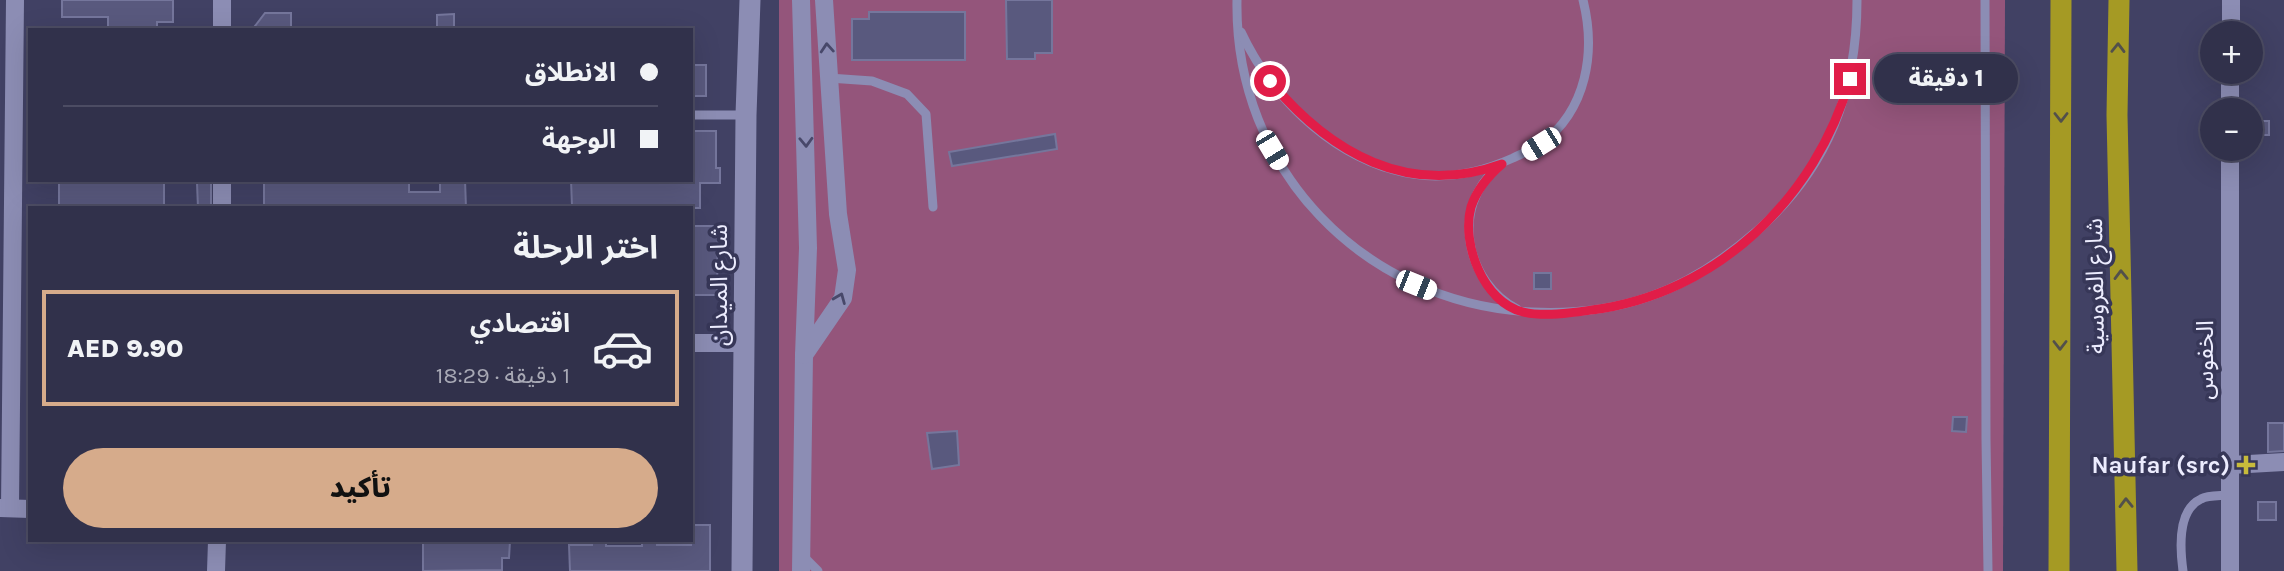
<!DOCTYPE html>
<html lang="ar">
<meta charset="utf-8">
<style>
:root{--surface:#31314b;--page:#3d3d55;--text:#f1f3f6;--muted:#a8a9b5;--line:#4c4c63;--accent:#d6ab8b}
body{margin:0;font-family:Karla,"Noto Sans Arabic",sans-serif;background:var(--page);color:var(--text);direction:rtl;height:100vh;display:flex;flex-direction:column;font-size:26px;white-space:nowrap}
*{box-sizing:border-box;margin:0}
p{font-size:23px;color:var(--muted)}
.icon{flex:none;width:38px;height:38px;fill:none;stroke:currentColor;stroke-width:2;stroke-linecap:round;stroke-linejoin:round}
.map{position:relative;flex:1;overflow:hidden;direction:ltr}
.panel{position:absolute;left:28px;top:206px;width:665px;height:336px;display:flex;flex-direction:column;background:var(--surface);border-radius:0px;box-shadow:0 7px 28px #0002,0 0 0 2px var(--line);direction:rtl}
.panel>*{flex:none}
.top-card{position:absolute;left:28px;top:28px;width:665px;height:154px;border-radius:0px;box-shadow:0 7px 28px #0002,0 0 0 2px var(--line);direction:rtl;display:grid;align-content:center;height:154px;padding:0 35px;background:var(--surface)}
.buttons{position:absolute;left:2200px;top:21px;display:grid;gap:14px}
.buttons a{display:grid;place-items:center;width:63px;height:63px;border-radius:50%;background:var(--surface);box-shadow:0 7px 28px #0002,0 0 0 2px var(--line);font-size:35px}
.end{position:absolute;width:32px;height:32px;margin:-16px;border:9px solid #e11d48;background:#fff;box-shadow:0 0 0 4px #fff}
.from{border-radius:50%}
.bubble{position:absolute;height:49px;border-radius:24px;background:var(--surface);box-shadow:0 7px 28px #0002,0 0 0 2px var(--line);font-size:23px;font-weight:800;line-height:49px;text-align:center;direction:rtl}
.car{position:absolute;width:21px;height:42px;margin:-21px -10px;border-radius:9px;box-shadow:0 0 5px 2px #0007;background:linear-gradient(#fff 24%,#345 0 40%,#fff 0 76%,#345 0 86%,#fff 0)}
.top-card b{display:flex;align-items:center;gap:24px;height:66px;font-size:26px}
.top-card b+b{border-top:2px solid var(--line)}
.top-card i{width:18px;height:18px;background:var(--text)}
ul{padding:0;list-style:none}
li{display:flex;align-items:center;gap:21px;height:116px;margin:0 14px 10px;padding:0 21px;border:4px solid transparent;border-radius:0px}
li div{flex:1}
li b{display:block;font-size:26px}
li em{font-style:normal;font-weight:800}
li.selected{border-color:var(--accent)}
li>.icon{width:63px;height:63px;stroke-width:1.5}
h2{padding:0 35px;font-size:32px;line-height:84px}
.button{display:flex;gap:14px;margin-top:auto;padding:14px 35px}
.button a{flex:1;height:80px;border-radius:42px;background:var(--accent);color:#111;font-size:28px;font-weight:800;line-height:80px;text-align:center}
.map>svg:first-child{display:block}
.green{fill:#94557b}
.building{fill:#59597e;stroke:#75769c;stroke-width:2}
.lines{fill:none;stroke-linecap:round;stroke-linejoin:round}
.lane{stroke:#8c8db4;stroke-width:9}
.street{stroke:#8c8db4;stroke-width:18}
.secondary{stroke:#8c8db4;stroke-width:21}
.highway{stroke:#a59a24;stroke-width:21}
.oneway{stroke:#48486a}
.oneway2{stroke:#52504b}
.route{stroke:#e11d48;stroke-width:9}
.poi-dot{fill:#c7bb3b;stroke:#373758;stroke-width:2.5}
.labels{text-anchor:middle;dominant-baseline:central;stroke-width:7;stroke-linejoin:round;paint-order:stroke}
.street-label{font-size:24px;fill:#ececfe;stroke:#373758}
.poi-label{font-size:24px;font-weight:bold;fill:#ececfe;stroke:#373758;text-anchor:end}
</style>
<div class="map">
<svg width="2284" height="571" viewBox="0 0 2284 571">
<rect width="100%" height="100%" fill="#414164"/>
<!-- green -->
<polygon class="green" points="779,0 2005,0 2003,571 779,571"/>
<!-- building -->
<g class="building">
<polygon points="62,0 173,0 173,22 157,22 157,30 108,30 108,17 62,17"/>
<polygon points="1006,0 1052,0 1052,53 1035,53 1035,59 1007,59"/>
<polygon points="869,12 965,12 965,60 852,60 852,19 869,19"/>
<polygon points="265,13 291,13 291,30 252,30"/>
<polygon points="454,14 454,30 437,30 437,15"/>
<rect x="691" y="65" width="15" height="31"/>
<rect x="2254" y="121" width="15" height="14"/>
<polygon points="691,131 716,131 716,168 720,168 720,183 700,183 700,208 655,208 655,206 572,206 571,180 691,180"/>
<polygon points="1055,134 1057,149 952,166 949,152"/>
<rect x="59" y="180" width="105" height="28"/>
<polygon points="264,180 409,180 409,192 440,192 440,180 465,180 466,208 264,208"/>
<polygon points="197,183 211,183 211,208 198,208"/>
<polygon points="691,226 718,226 717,295 691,295"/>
<rect x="1534" y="273" width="17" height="16"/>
<polygon points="1953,417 1967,417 1966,432 1952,431"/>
<polygon points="2268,423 2284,423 2284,451 2268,452"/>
<polygon points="957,431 959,465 932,469 927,433"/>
<rect x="2258" y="502" width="18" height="18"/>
<polygon points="691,525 710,525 710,571 570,571 569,545 592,545 592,541 606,541 606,546 642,546 642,541 657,541 657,545 691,545"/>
<polygon points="423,541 510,541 509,558 502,558 502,570 423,571"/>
</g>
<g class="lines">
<!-- lane -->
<g class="lane">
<path d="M 1237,0 C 1234,169 1363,303 1531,312 C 1572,314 1612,310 1651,296 C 1691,282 1726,258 1758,230 C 1828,168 1857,92 1857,0"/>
<polyline points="1985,0 1986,439 1988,571"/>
<path d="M 1241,32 C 1270,94 1326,151 1394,170 C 1435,182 1475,175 1513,158 C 1523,153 1532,150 1541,144 C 1587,110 1596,52 1583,0"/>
<polyline points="829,78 872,81 907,94 926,114 933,207"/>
<polyline points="691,115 744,115"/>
<path d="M 1497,168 C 1450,208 1466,282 1517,309"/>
<polyline points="802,555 818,571"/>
<path d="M 2183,571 C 2180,549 2177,510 2201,499 C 2208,495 2220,496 2229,495"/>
</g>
<!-- street -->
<g class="street">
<polyline points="801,0 808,248 804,355 801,571"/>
<polyline points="222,30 222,0"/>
<polyline points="2231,33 2231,0"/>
<polyline points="2230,110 2230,72"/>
<polyline points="2230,149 2230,571"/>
<polyline points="222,208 222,180"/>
<polyline points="691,343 745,343"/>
<polyline points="804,355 843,298 847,270 838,214 824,0"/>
<polyline points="2231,465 2284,462"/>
<polyline points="0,508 30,509"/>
<polyline points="10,508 15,0"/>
<polyline points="216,571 217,541"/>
</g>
<!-- secondary -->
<polyline class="secondary" points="742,571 746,115 750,0"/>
<!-- highway -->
<g class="highway">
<polyline points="2119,0 2117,115 2127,571"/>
<polyline points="2059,571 2061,0"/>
</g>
</g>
<!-- one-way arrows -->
<defs><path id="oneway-chevron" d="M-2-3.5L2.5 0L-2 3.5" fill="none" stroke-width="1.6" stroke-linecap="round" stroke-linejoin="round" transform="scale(1.75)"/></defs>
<g class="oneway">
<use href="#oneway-chevron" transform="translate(827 48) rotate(-94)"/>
<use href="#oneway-chevron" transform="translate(806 142) rotate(88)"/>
<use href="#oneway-chevron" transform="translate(840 298) rotate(-68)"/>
</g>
<g class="oneway2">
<use href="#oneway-chevron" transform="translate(2118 48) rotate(-89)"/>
<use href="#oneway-chevron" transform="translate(2061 117) rotate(90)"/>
<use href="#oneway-chevron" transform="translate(2121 275) rotate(-91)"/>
<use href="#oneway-chevron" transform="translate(2060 345) rotate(90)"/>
<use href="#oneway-chevron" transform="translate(2126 503) rotate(-91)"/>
</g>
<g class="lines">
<!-- route -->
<path class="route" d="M 1270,81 C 1330,153 1408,198 1502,164 C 1488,176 1477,189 1471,207 C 1461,243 1483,302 1523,312 C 1544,317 1571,313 1592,310 C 1717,294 1816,198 1850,79"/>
</g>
<!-- markers -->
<path class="poi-dot" d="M2242.5 454.5h7v7h7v7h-7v7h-7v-7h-7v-7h7z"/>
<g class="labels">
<!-- street labels -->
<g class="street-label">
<text transform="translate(719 285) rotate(-90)">شارع الميدان</text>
<text transform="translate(2095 286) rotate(-91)">شارع الفروسية</text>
<text transform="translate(2205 360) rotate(-90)">الخفوس</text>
</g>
<!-- poi labels -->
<g class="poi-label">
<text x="2230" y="465">Naufar (src)</text>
</g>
</g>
</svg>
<div class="buttons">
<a>+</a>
<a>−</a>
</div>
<i class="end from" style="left:1270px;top:81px"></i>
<i class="end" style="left:1850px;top:79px"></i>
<div class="bubble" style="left:1874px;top:54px;width:144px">1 دقيقة</div>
<i class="car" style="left:1541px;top:144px;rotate:238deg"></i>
<i class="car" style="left:1272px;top:150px;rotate:149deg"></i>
<i class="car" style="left:1416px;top:285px;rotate:112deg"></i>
<div class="top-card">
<b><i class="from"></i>الانطلاق</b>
<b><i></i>الوجهة</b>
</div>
<section class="panel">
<h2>اختر الرحلة</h2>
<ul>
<li class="selected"><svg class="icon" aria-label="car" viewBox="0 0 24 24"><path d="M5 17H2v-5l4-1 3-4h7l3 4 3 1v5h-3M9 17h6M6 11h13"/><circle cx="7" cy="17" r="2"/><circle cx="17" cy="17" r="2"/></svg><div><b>اقتصادي</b><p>1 دقيقة · 18:29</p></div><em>AED 9.90</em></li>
</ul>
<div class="button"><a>تأكيد</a></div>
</section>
</div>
